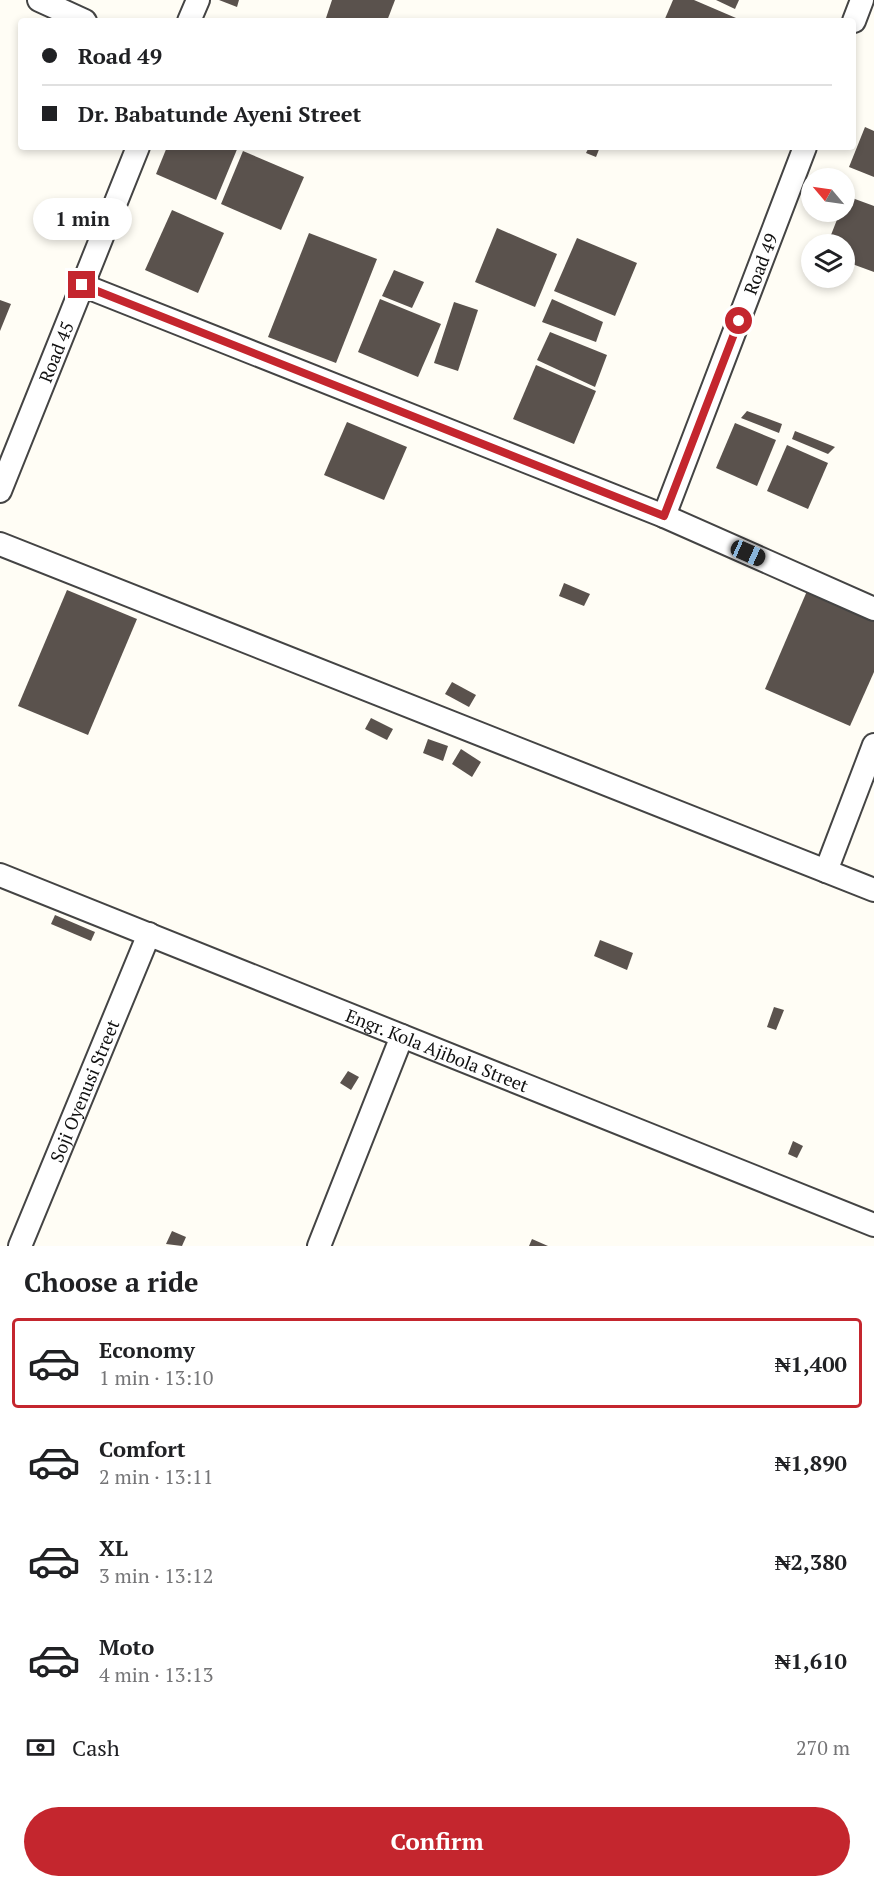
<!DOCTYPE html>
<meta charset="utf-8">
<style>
:root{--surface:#fff;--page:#f6f6f6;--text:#202124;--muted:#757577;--line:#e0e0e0;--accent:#c4262e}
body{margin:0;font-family:"PT Serif",serif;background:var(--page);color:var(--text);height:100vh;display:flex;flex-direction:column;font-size:22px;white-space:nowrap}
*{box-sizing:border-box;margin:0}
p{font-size:20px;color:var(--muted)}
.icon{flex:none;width:33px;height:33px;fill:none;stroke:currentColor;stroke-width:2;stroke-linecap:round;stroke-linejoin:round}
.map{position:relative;height:1246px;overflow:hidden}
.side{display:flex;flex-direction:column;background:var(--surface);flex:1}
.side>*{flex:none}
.guide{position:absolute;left:18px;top:18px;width:838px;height:132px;border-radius:6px;box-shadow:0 3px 9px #0003;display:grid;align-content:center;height:132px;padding:0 24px;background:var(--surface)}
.needle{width:39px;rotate:299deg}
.controls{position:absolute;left:801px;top:168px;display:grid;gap:12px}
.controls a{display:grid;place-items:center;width:54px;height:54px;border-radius:50%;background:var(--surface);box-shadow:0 3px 9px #0003;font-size:30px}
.end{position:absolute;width:27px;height:27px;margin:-14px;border:8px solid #c4262e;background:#fff;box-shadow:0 0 0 3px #fff}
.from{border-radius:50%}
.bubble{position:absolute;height:42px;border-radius:21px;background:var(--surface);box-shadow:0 3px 9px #0003;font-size:20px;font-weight:700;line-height:42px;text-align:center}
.car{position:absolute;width:18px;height:36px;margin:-18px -9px;border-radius:8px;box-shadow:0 0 4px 2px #0007;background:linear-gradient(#222 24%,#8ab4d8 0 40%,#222 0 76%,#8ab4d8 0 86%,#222 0)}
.guide b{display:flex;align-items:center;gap:21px;height:57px;font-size:22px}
.guide b+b{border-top:2px solid var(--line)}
.guide i{width:15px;height:15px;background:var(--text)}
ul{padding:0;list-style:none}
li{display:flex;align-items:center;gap:18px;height:90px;margin:0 12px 9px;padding:0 12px;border:3px solid transparent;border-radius:6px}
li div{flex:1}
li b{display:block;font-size:22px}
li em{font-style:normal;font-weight:700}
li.selected{border-color:var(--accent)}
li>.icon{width:54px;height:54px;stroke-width:1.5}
h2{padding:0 24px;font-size:27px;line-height:72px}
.pay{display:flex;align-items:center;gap:15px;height:66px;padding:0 24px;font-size:22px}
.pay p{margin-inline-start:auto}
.primary-button{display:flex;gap:12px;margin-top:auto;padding:12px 24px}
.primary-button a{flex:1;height:69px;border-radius:36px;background:var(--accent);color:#fff;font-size:24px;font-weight:700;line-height:69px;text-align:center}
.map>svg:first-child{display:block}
.building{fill:#5a524d}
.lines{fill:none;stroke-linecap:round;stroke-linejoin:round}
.minor-casing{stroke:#444;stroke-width:26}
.minor{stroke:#fff;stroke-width:22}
.route{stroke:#c4262e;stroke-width:8}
.labels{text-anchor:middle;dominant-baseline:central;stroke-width:6;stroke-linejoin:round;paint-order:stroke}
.street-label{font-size:18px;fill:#111;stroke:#fff}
</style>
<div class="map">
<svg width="874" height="1246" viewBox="0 0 874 1246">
<rect width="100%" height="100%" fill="#fffdf5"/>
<!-- building -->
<g class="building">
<polygon points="219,0 239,0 237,7"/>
<polygon points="332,0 395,0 387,21 325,21"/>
<polygon points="673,0 694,0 736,18 734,21 664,21"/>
<polygon points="716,0 739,0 735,9"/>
<polygon points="865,127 874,131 874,177 849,167"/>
<polygon points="167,147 238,147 216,200 156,174"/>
<polygon points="589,147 600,147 596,157 586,153"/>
<polygon points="243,151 304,177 281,230 221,204"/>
<polygon points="844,195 874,206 874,272 844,261 844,244 819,244 822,238 829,240 840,212 844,212"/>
<polygon points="172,210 224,233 198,293 145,270"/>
<polygon points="497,228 557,254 535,307 475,282"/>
<polygon points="309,233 377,259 336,363 268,337"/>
<polygon points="577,238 637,263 615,316 554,291"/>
<polygon points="394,270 424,282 412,308 382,296"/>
<polygon points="380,299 441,324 418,377 358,352"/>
<polygon points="552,299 603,322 596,342 542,322"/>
<polygon points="0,300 11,304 0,331"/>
<polygon points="454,302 478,310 458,371 434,363"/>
<polygon points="550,332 607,355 595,387 537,360"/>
<polygon points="536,365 596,391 574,444 513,419"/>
<polygon points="747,411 782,424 779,433 741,418"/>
<polygon points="347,422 407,447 384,500 324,475"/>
<polygon points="735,423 776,440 757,486 716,468"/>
<polygon points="795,431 835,447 828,454 792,439"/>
<polygon points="787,445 828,463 808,509 767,491"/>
<polygon points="564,583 590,594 584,606 559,596"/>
<polygon points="67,590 137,619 88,735 18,706"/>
<polygon points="807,591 874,619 874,672 850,726 765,689"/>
<polygon points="452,682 476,695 469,707 445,694"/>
<polygon points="371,718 393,729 387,740 365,729"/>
<polygon points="428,739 448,746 443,761 423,753"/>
<polygon points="461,749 481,762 472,777 452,764"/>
<polygon points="55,915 95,932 91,941 51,924"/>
<polygon points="600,940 633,953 627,970 594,956"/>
<polygon points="774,1007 784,1010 776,1030 767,1027"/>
<polygon points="348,1071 359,1077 351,1090 340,1083"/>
<polygon points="793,1141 803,1146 797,1158 788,1154"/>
<polygon points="172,1231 186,1237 182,1246 166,1244"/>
<polygon points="532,1239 548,1246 529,1246"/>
</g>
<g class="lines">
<!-- minor casing -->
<g class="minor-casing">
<g id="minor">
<polyline points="39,0 85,21"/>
<polyline points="189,21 198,0"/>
<polyline points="854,21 862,0"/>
<polyline points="82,285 664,516 874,609"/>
<path id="s1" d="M 0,491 L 138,147"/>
<path id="s2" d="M 664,516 L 805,147"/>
<polyline points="0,544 874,890"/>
<polyline points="826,871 874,745"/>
<path id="s3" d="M 0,875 L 874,1225"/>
<path id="s4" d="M 20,1246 L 149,934"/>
<polyline points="319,1246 402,1036"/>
</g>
</g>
<!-- minor -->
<use href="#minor" class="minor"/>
</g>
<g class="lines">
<!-- route -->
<polyline class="route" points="82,285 664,516 739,321"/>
</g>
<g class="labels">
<!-- street labels -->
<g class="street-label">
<text stroke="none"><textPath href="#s2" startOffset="270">Road 49</textPath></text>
<text stroke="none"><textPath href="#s1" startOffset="150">Road 45</textPath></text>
<text stroke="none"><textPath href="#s3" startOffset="471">Engr. Kola Ajibola Street</textPath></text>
<text stroke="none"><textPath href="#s4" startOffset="168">Soji Oyenusi Street</textPath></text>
</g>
</g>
</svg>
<div class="controls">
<a><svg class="needle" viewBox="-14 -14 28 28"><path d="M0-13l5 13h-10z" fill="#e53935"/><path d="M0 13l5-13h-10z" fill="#757577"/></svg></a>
<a><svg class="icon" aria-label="layers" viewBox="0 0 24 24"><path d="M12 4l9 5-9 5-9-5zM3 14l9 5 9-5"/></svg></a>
</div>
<i class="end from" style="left:739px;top:321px"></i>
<i class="end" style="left:82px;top:285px"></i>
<div class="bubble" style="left:33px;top:198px;width:99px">1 min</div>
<i class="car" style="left:748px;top:553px;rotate:114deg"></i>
<div class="guide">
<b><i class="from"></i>Road 49</b>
<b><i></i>Dr. Babatunde Ayeni Street</b>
</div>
</div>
<section class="side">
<h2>Choose a ride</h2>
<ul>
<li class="selected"><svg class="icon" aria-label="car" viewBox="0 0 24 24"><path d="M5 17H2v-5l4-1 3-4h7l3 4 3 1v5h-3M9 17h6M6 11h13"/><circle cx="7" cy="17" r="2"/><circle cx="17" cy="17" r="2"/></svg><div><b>Economy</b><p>1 min · 13:10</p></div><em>₦1,400</em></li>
<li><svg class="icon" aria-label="car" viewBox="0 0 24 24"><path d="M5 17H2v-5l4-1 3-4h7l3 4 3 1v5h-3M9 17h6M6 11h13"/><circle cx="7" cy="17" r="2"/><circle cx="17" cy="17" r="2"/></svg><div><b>Comfort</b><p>2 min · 13:11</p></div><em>₦1,890</em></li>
<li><svg class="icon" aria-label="car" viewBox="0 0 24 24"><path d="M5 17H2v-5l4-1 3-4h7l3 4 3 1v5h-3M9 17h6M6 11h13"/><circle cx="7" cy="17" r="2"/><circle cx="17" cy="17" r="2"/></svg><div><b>XL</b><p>3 min · 13:12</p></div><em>₦2,380</em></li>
<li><svg class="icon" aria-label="car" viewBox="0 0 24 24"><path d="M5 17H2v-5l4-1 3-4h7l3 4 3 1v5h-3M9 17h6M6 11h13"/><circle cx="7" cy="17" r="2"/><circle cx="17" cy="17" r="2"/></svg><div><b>Moto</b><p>4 min · 13:13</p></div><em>₦1,610</em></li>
</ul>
<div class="pay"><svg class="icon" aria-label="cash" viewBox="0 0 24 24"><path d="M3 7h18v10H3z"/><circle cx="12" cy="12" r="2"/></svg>Cash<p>270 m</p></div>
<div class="primary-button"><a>Confirm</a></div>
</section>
